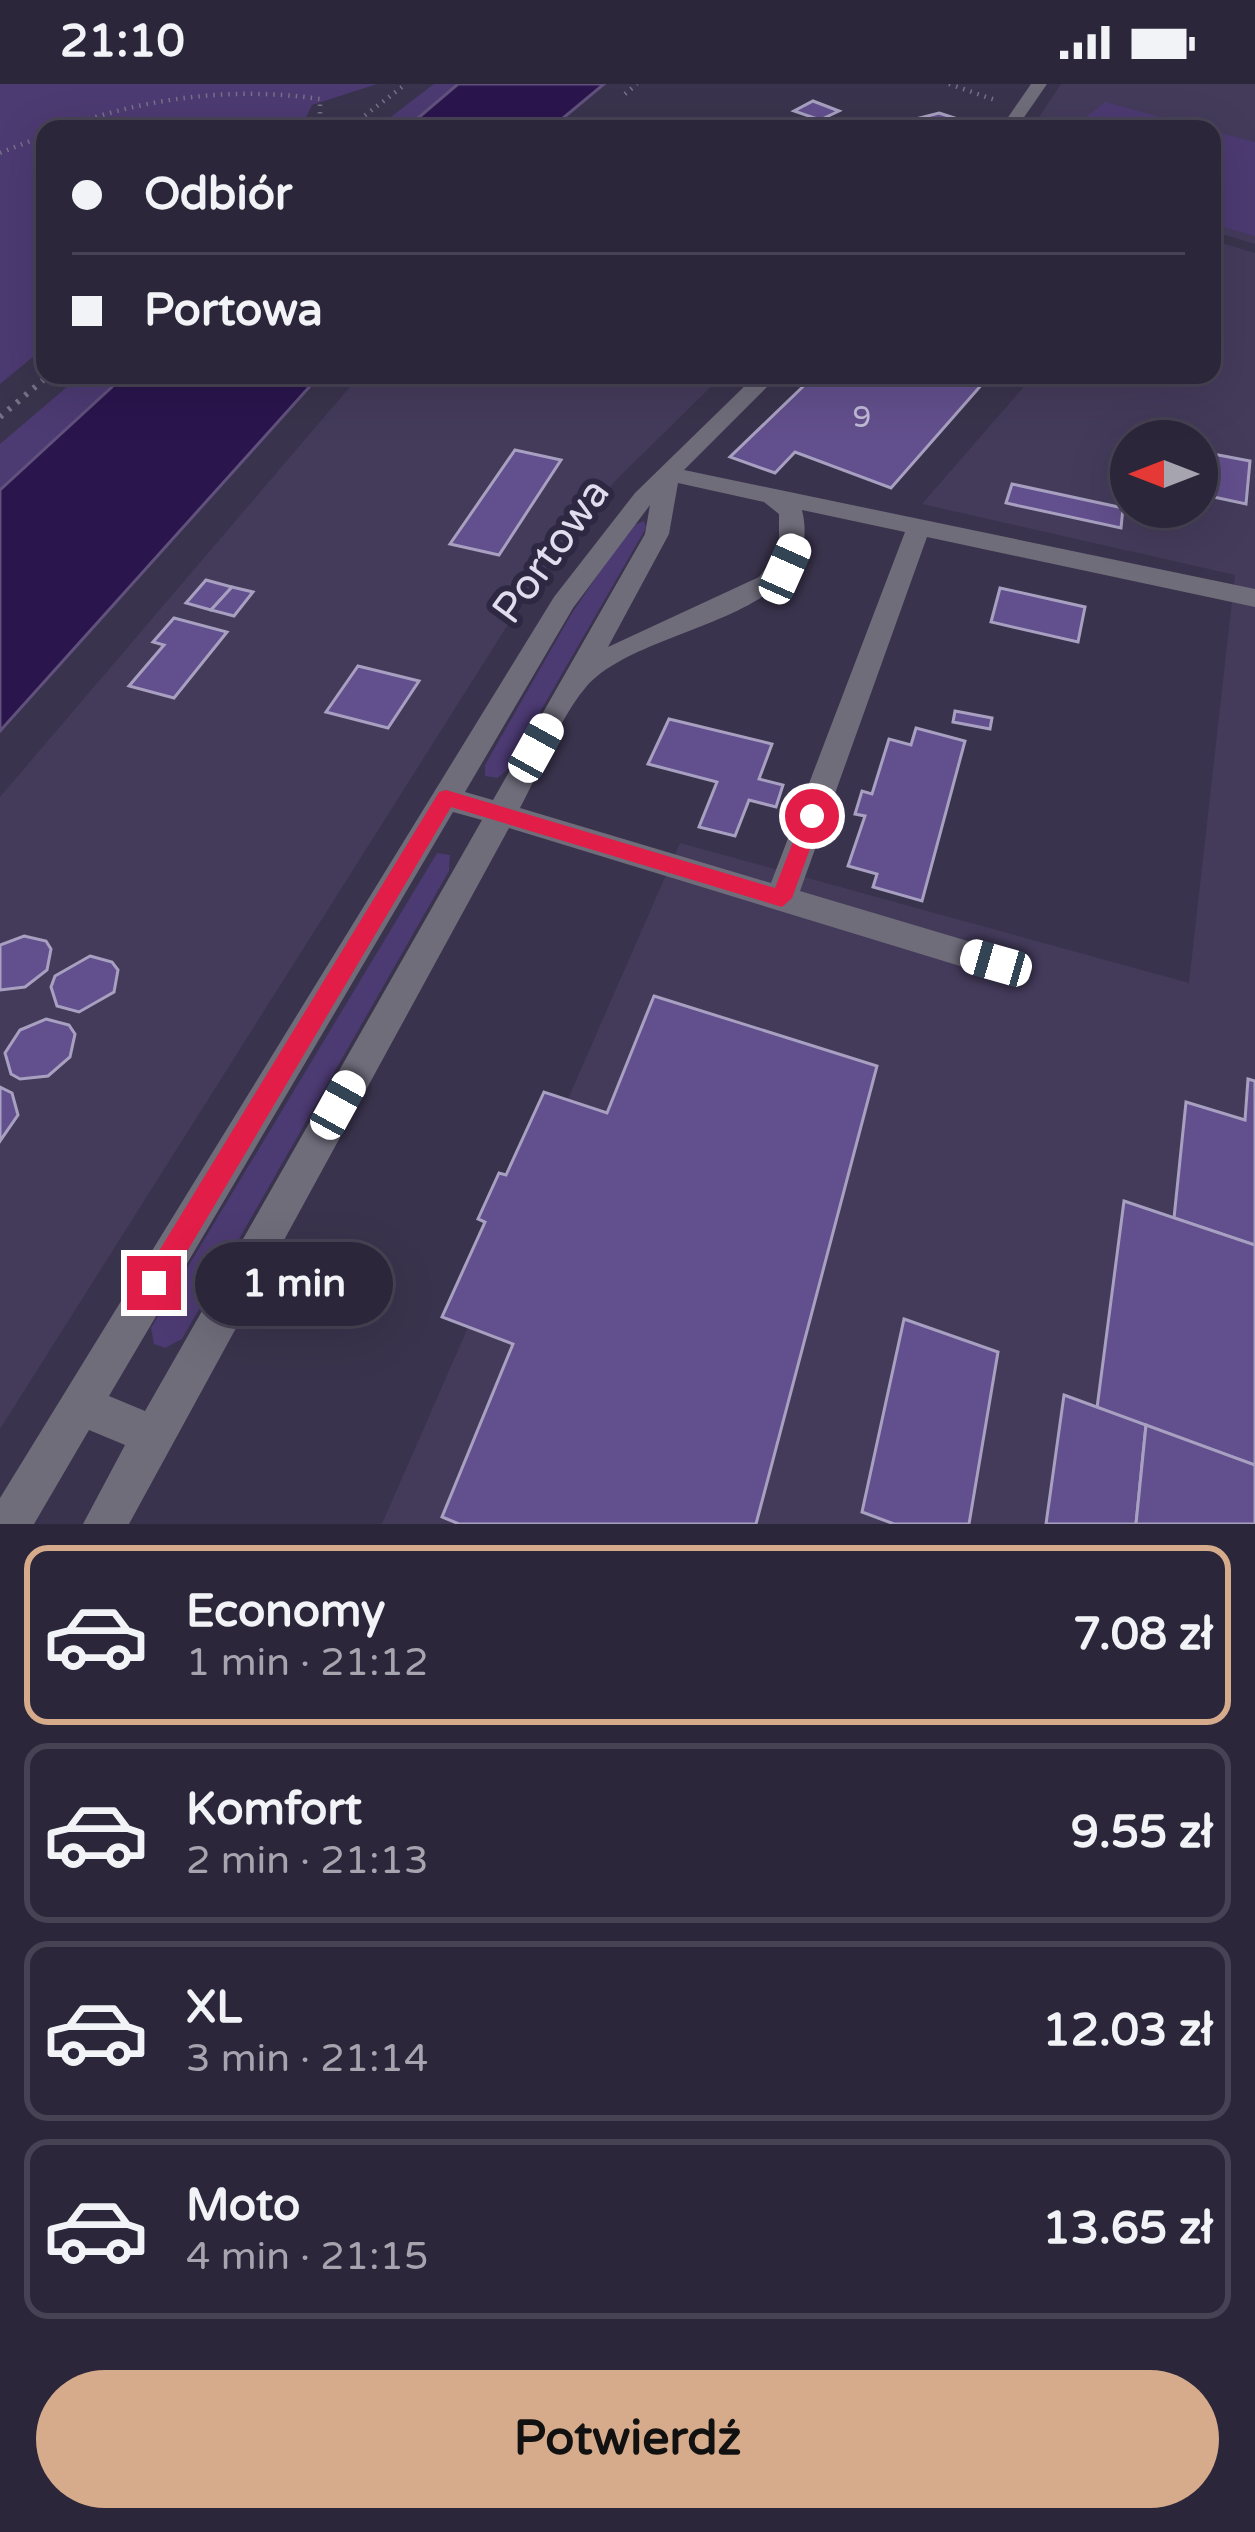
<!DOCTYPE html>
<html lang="pl">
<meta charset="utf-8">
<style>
:root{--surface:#2c263a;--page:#342e42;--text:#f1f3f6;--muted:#a6a5af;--line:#484354;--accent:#d6ab8b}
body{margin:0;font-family:"Varela Round",sans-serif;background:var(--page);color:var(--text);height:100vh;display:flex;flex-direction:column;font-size:45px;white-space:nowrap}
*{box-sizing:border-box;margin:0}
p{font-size:39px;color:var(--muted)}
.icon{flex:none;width:66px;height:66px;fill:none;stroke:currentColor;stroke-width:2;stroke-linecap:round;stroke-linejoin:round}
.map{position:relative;height:1440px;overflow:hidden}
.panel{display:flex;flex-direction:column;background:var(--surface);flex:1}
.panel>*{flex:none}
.banner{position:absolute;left:36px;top:36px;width:1185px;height:264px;border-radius:24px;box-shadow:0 12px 48px #0002,0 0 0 3px var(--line);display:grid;align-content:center;height:264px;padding:0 36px;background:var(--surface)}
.needle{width:78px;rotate:270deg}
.fabs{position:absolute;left:1110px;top:336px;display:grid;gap:24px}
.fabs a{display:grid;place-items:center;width:108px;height:108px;border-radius:50%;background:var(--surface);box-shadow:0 12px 48px #0002,0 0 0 3px var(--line);font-size:60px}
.end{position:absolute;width:54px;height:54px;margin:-27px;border:15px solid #e11d48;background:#fff;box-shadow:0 0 0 6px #fff}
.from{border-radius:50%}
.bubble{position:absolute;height:84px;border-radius:42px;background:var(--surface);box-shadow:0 12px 48px #0002,0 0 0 3px var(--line);font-size:39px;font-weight:800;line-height:84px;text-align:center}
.car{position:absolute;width:36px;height:72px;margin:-36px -18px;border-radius:15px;box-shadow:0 0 9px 3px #0007;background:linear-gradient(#fff 24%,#345 0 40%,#fff 0 76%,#345 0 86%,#fff 0)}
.banner b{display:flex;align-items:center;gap:42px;height:114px;font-size:45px}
.banner b+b{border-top:3px solid var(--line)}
.banner i{width:30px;height:30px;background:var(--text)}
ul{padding:21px 0 0;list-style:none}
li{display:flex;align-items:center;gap:36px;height:180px;margin:0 24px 18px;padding:0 12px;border:6px solid var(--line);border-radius:24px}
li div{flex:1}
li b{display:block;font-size:45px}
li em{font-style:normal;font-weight:800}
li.on{border-color:var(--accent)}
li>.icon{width:108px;height:108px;stroke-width:1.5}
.primary-button{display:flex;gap:24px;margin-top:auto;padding:24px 36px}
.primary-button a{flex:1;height:138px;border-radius:72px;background:var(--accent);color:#111;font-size:48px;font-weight:800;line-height:138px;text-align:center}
.status{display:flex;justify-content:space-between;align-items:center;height:84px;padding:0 60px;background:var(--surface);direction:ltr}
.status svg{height:33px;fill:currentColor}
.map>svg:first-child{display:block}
.built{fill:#443b5b;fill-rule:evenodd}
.green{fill:#4c3a72}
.water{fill:#2a154d;stroke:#61517d;stroke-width:3}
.building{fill:#624f8d;stroke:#a8a0c0;stroke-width:3}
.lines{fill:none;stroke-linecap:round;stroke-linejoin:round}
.path-far1{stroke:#777187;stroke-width:4.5;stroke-dasharray:1.5 6;stroke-linecap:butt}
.path{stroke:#777187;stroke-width:6;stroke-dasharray:3 8;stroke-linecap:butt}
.minor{fill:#706d7b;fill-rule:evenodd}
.route{fill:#e11d48}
.labels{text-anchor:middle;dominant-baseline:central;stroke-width:12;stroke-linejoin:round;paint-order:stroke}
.far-number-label{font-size:30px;fill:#c1bad6}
.street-label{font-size:42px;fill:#e1ddee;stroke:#2f2842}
</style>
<div class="status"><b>21:10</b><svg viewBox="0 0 49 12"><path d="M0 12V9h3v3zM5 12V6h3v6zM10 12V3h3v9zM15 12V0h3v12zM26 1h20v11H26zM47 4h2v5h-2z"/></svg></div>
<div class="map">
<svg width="1255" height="1440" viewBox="0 0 1255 1440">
<rect width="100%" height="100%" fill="#3a334d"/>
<!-- built -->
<g class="built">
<polygon points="1061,0 1255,0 1255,160 1212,147 1212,45 1031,45"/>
<path d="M 1212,156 L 1255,169 L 1255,1440 L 382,1440 L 680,759 L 1189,899 L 1235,491 L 922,420 L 1034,291 L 1212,291 ZM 1131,357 L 1197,357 L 1197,423 L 1131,423 Z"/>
<polygon points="360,291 723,291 615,397 536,496 0,1345 0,713"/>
</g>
<!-- green -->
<g class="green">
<polygon points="0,0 377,0 312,21 300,45 45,45 45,263 0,300"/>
<polygon points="434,0 458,0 405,45 375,45"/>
<polygon points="1105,18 1205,45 1071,45"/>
<polygon points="1212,47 1255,58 1255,152 1212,140"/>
<polygon points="81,291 125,291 0,406 0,360"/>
<polygon points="644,437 646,444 506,687 497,694 485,692 485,681 572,529 631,442"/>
<polygon points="437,769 450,771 449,787 182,1255 165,1264 154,1260 151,1244"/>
</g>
<!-- water -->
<g class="water">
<polygon points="458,0 604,0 550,45 405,45"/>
<polygon points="125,291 320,291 0,647 0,406"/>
</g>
<!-- building -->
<g class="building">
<polygon points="813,17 839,27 820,36 794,27"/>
<polygon points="939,29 970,39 960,45 924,45 904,38"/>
<polygon points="815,291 962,291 984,298 891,404 795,368 775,389 730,373"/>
<polygon points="515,366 561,376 499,471 450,460"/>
<polygon points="1213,370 1250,377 1246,420 1209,412"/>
<polygon points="1012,400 1123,424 1121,444 1006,419"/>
<polygon points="206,496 232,503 211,526 186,519"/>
<polygon points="232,503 253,508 234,532 211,526"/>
<polygon points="1000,504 1085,523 1078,558 991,538"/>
<polygon points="174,534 227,548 174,614 129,602 164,561 153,558"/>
<polygon points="358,582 419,597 388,644 326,628"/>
<polygon points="955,627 992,634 990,645 953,638"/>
<polygon points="669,635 772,660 759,695 783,701 776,723 749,716 735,752 699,743 717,698 648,680"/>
<polygon points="916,644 965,657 922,817 873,803 877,790 848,782 865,732 855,730 862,707 872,710 889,655 911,661"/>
<polygon points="24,852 46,857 51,865 47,886 25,903 0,906 0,861"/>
<polygon points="90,872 112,878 118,886 114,908 79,928 57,922 51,903 55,892"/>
<polygon points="654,912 877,982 756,1440 459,1440 442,1433 513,1260 442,1233 485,1138 478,1135 499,1089 506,1091 544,1008 607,1029"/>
<polygon points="46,935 69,941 75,950 70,973 48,992 20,995 11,990 5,969 20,946"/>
<polygon points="1248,995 1255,997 1255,1161 1174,1134 1186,1018 1245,1036"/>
<polygon points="0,1003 12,1009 18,1031 0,1057"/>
<polygon points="1124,1117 1255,1161 1255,1381 1097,1324"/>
<polygon points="904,1235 998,1268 969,1440 894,1440 862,1428"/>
<polygon points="1064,1311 1146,1341 1136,1440 1046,1440"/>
<polygon points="1146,1341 1255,1381 1255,1440 1136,1440"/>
</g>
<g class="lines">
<!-- path-far1 -->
<g class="path-far1">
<polyline points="949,0 998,17"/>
<polyline points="625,10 637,0"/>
<path d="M 60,45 C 143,14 232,2 320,15 L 320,36 L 310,45"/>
<polyline points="347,45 406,0"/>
<polyline points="0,69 45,51"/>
</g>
<!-- path -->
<polyline class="path" points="0,333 49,291"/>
<!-- minor -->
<g class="minor">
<polygon points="1031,0 1047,0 1016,45 1000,45"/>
<path d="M 756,291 L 779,291 L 684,386 L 1255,505 L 1255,523 L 927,453 L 800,807 L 1008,869 L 1013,879 L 1008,889 L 996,893 L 509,744 L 129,1440 L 83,1440 L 125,1361 L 89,1346 L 34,1440 L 0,1440 L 0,1414 L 554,513 L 635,409 ZM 678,399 L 764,418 L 779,430 L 779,467 L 759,493 L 608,563 L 669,450 ZM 650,421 L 645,450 L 493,716 L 465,708 L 573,524 ZM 802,426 L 905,448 L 771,799 L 520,724 C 539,688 560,633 586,603 C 640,539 829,538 802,426 ZM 453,728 L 482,736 L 145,1327 L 109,1312 Z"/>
</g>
</g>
<!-- route -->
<polygon class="route" points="446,706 775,804 805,727 819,727 822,732 792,814 782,823 451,723 163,1208 145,1208 145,1190 439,708"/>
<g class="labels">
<!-- far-number labels -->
<g class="far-number-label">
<text x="862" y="333">9</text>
</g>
<!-- street labels -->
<g class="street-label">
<text transform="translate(551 467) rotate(-54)">Portowa</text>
</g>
</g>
</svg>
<div class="fabs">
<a><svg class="needle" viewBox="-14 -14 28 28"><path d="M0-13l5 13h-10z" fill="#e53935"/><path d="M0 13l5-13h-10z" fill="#a6a5af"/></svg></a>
</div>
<i class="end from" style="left:812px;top:732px"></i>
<i class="end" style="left:154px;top:1199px"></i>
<div class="bubble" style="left:195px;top:1158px;width:198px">1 min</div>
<i class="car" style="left:785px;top:485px;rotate:24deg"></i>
<i class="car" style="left:536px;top:664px;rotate:29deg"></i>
<i class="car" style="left:996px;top:879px;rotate:286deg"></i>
<i class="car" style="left:338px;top:1021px;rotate:29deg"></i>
<div class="banner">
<b><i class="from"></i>Odbiór</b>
<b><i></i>Portowa</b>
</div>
</div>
<section class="panel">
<ul>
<li class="on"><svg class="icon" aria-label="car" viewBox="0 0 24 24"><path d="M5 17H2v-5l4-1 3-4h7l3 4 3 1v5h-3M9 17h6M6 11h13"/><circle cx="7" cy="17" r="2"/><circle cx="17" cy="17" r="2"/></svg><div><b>Economy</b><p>1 min · 21:12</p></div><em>7.08 zł</em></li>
<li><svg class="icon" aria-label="car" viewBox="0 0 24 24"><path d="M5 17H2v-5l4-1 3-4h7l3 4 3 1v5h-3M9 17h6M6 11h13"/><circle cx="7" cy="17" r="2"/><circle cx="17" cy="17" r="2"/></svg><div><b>Komfort</b><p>2 min · 21:13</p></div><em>9.55 zł</em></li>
<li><svg class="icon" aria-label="car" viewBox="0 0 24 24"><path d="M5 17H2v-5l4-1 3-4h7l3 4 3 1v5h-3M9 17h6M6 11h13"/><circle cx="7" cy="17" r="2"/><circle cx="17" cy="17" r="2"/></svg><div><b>XL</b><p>3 min · 21:14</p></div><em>12.03 zł</em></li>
<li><svg class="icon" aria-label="car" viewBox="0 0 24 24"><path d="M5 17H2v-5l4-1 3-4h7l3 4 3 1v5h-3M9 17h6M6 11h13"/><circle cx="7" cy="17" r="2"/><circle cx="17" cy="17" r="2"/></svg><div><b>Moto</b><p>4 min · 21:15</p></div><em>13.65 zł</em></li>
</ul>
<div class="primary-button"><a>Potwierdź</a></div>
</section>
